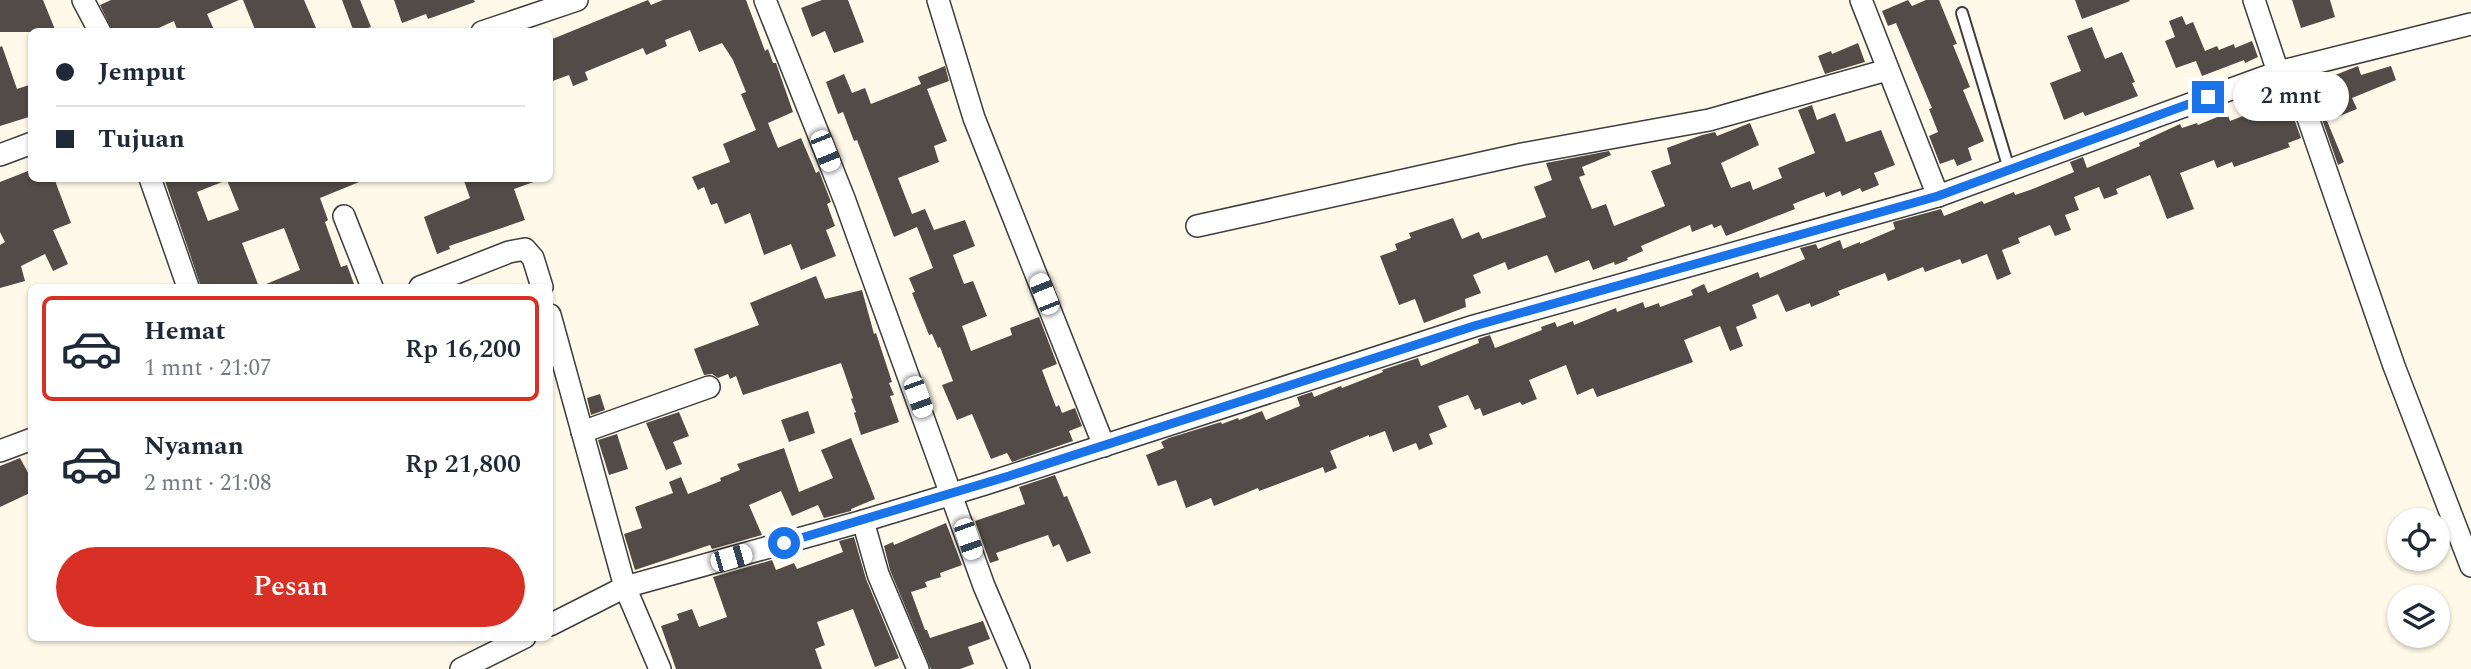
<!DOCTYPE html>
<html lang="id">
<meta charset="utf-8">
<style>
:root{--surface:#fff;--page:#f6f6f7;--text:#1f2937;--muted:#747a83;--line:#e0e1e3;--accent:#d93025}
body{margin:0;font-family:Spectral,serif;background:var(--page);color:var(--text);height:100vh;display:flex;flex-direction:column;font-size:26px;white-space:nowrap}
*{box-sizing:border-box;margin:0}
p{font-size:23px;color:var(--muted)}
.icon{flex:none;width:38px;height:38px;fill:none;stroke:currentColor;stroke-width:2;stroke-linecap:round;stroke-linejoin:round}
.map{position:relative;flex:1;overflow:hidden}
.side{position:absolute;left:28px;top:284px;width:525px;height:357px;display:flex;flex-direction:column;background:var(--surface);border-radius:10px;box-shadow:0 2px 5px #0004}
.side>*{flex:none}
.guide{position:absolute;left:28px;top:28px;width:525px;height:154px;border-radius:10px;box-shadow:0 2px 5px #0004;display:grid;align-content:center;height:154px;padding:0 28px;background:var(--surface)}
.buttons{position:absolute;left:2387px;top:508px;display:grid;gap:14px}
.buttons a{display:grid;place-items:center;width:63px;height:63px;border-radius:50%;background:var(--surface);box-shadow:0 2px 5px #0004;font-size:35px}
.end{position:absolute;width:32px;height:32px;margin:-16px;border:9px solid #1a73e8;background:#fff;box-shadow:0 0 0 4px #fff}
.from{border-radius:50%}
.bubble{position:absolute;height:49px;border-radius:24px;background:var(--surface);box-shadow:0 2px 5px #0004;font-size:23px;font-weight:600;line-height:49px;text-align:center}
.car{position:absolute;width:21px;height:42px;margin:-21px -10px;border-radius:9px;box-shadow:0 0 5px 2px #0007;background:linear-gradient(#fff 24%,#345 0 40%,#fff 0 76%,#345 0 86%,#fff 0)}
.guide b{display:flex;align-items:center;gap:24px;height:66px;font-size:26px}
.guide b+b{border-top:2px solid var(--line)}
.guide i{width:18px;height:18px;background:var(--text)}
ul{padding:12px 0 0;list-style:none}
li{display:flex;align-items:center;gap:21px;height:105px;margin:0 14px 10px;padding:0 14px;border:4px solid transparent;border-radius:10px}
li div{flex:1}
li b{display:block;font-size:26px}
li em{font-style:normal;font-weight:600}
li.on{border-color:var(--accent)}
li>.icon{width:63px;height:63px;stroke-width:1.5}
.button{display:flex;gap:14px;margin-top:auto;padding:14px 28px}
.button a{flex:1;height:80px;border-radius:42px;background:var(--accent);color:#fff;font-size:28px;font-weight:600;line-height:80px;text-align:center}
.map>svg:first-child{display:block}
.building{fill:#524b47;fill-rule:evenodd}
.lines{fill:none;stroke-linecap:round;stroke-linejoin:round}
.lane-casing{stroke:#3d3d3d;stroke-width:14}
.street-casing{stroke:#3d3d3d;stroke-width:24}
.lane{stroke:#fff;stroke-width:10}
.street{stroke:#fff;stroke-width:21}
.route{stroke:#1a73e8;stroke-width:9}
</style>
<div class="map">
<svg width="2471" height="669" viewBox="0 0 2471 669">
<rect width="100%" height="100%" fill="#fef9e8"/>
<!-- building -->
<g class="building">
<polygon points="0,0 43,0 56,32 0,32"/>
<polygon points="111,0 239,0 207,14 215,32 178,32 174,21 150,32 113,32 100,5"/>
<polygon points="243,0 304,0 316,28 308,32 256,32"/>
<polygon points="342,0 360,0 371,27 354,32"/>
<polygon points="394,0 474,0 475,2 428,19 426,14 402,23"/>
<polygon points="648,0 651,5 663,0 746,0 765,51 768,49 773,63 776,63 793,112 768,123 778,148 801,138 816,173 819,171 831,202 827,204 835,226 826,230 836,256 801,270 791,244 764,255 750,213 725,224 717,203 711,205 704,187 698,190 692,177 730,162 723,144 756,130 741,94 746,92 733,60 722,43 699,52 690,30 665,40 667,46 646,55 643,48 585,72 588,80 573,86 569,75 550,82 550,40"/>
<polygon points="822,0 848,0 864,42 834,53 825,31 812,37 801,8"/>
<polygon points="1908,0 1912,6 1926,0 1939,0 1957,44 1953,45 1970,87 1963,90 1984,141 1968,148 1972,160 1957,166 1954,159 1940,164 1929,136 1938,132 1929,109 1932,108 1896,23 1888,26 1882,11"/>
<polygon points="2075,0 2129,0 2130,1 2082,19"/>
<polygon points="2292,0 2330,0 2335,17 2301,28"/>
<polygon points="2182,16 2186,25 2193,22 2205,51 2217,46 2219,50 2234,44 2235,48 2252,41 2258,57 2245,63 2244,60 2202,76 2196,61 2176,68 2165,41 2175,37 2169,21"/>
<polygon points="2092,27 2105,59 2122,52 2135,82 2132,83 2138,96 2085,116 2083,112 2064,120 2050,83 2081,71 2067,36"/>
<polygon points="1858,43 1865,62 1825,74 1818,56 1831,51 1832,54"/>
<polygon points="2,46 17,89 32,84 32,116 0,126 0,47"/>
<polygon points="945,66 949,81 927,89 947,141 934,146 939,162 898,178 912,214 925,209 934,230 965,220 975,246 953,255 964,284 973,281 987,316 962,326 971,351 1012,335 1010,328 1039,317 1057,364 1042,370 1056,407 1059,405 1062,413 1075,408 1082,426 1069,431 1073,441 1012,462 1007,453 991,459 972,414 957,420 942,385 953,381 940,347 938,348 932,334 929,335 912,293 915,292 909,278 933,268 917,227 894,237 857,140 854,141 843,112 838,114 826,82 844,74 852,93 865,88 871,104 921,84 918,77"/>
<polygon points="2358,66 2361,75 2391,66 2396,80 2352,98 2357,109 2327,121 2344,162 2338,165 2310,85"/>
<polygon points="2287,99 2301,138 2288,143 2290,147 2234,167 2232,162 2217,168 2214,160 2180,173 2194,209 2167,219 2150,175 2116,189 2118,194 2104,199 2099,187 2074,197 2079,210 2065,215 2071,230 2055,236 2050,225 2018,238 2020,243 2002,250 2011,274 1997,280 1987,254 1962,264 1960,259 1925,272 1923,267 1888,281 1885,273 1838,291 1840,295 1811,307 1810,303 1786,312 1778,294 1752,305 1757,318 1736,327 1743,346 1730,351 1720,326 1684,340 1693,362 1597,397 1593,388 1577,395 1566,365 1529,380 1537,399 1522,405 1520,402 1483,416 1480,408 1475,410 1468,395 1438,406 1447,427 1429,434 1433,444 1419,450 1416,443 1393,452 1385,431 1369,437 1369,435 1330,451 1337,468 1325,473 1323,467 1259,491 1258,488 1214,506 1211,498 1186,508 1176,480 1158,486 1146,455 1164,448 1161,442 1169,438 1221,422 1222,424 1238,418 1239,420 1262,411 1266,420 1300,406 1297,397 1312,392 1314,397 1341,386 1342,388 1383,372 1382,370 1418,358 1421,366 1479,343 1478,339 1490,335 1495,348 1542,330 1541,327 1555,322 1557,327 1573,321 1574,325 1616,308 1617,312 1643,302 1645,308 1659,303 1660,307 1693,295 1691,290 1704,284 1708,293 1758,272 1760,278 1805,259 1800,248 1816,244 1818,249 1840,240 1843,249 1860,242 1860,244 1895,229 1893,222 1941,209 1944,216 1982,201 1984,204 2014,192 2015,195 2030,190 2074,172 2070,162 2083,157 2087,168 2140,146 2139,143 2180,124 2182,128 2197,123 2198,125 2227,113 2230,121"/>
<polygon points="1812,105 1817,120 1835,113 1846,142 1881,130 1895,165 1874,173 1879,185 1862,192 1860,188 1842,196 1840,191 1826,197 1824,192 1793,204 1795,209 1726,236 1721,225 1714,228 1712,224 1692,232 1690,225 1641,246 1643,251 1627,258 1628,260 1615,265 1614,262 1593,270 1589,260 1555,273 1547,255 1508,270 1505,262 1473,275 1481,293 1465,299 1466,307 1424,323 1415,299 1399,305 1380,256 1397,250 1395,244 1411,238 1409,233 1453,218 1462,239 1479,232 1482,239 1546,217 1534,187 1552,180 1546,163 1609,151 1611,155 1582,167 1585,175 1579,177 1592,209 1606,204 1614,226 1665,206 1651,171 1671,164 1667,148 1702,135 1715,132 1717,136 1750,123 1759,145 1721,163 1731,188 1750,181 1753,190 1782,178 1778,168 1815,153 1798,110"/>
<polygon points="28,171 32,178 54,178 71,223 53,230 68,264 53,271 45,254 21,266 25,281 0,288 0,245 5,242 0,232 0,182"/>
<path d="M 164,178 L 369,178 L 320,198 L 328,220 L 325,222 L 341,267 L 347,265 L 354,284 L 345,287 L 259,287 L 300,270 L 284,228 L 242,243 L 259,287 L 201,287 ZM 227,180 L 239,210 L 208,221 L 197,192 Z"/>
<polygon points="463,178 539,180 514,189 525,220 449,246 450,249 437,254 424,217 470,198"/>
<polygon points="816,276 825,299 862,290 874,334 876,333 892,382 889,383 894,395 890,396 899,422 861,435 854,413 856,412 851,399 853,398 841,363 743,395 736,376 730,379 728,374 718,378 712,374 704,375 694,349 759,325 750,303"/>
<polygon points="600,394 605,410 591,415 587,398"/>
<polygon points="808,411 815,433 789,442 781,420"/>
<polygon points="679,412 689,436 673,442 682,464 666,470 646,423"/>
<polygon points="617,434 628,469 609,475 598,440"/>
<polygon points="851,438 875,499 851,509 851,511 824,518 818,505 792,516 781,491 749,505 762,535 712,549 710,545 635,570 624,534 642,528 635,507 673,493 669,482 681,477 688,494 721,481 720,478 740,470 737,464 784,448 799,492 833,478 821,450"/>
<polygon points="20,458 32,480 32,492 0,507 0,466"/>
<polygon points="1055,475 1064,497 1067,496 1091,553 1067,562 1059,544 1053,547 1048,535 996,553 999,560 990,563 975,521 1025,504 1019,487"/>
<polygon points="946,523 962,565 940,573 941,577 925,582 927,587 911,592 925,630 927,630 930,638 983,621 990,639 968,647 974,664 960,669 931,669 890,570 884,546 893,542 894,545"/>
<polygon points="854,537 866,579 899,658 875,667 853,609 817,622 825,645 815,649 822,669 676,669 661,626 679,620 677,614 692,609 699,627 727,617 713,577 772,560 776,570 794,563 797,569 843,552 839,541"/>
</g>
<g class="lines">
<!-- lane casing -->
<g class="lane-casing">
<polyline id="lane" points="1962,13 2009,169"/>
</g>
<!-- street casing -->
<g class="street-casing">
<g id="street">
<polyline points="83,0 100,32"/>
<polyline points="765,0 845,201 984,586 1019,668"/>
<polyline points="938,0 974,118 1104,446"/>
<polyline points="1861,0 1938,196"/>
<polyline points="2254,0 2278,72"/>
<polyline points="482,32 577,0"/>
<polyline points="2291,69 2394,366 2471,566"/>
<polyline points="0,155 32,143"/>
<polyline points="150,178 188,287"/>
<polyline points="344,216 372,287"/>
<polyline points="1197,226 1522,154 1709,120 1887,70"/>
<polyline points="420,287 509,252 525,249 533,258 542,287"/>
<polyline points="550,315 625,587 660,669"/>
<polyline points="582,432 709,387"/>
<polyline points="0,451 32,439"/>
<polyline points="863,521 878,574 918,669"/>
<polyline points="550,625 625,587 863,521 985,484 1474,326 1938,196 2278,72 2471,24"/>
<polyline points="461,669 525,637"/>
</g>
</g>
<!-- lane -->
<use href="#lane" class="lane"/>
<!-- street -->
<use href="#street" class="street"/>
</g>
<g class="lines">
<!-- route -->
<polyline class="route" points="784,543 1009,476 1474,326 1938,196 2208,97"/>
</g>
</svg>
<div class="buttons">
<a><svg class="icon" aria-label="locate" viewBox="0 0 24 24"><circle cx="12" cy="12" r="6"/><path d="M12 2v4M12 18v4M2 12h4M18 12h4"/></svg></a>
<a><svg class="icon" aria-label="layers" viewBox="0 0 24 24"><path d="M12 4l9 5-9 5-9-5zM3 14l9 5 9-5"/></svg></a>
</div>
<i class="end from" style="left:784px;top:543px"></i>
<i class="end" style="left:2208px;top:97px"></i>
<div class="bubble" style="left:2233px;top:72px;width:116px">2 mnt</div>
<i class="car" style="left:825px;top:151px;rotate:158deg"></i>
<i class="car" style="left:1044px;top:294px;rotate:338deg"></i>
<i class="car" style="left:918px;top:397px;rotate:160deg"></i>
<i class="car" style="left:968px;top:539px;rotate:161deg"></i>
<i class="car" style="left:731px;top:558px;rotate:74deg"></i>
<div class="guide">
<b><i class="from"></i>Jemput</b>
<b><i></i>Tujuan</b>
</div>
<section class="side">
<ul>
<li class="on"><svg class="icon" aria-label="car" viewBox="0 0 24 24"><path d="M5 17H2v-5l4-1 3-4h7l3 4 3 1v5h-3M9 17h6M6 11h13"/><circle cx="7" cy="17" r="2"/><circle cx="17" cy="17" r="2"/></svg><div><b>Hemat</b><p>1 mnt · 21:07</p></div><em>Rp 16,200</em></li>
<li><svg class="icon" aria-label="car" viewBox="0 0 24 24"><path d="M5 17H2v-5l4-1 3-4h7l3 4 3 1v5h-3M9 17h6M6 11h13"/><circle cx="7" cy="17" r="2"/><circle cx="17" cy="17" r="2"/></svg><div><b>Nyaman</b><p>2 mnt · 21:08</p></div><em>Rp 21,800</em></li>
</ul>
<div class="button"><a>Pesan</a></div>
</section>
</div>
